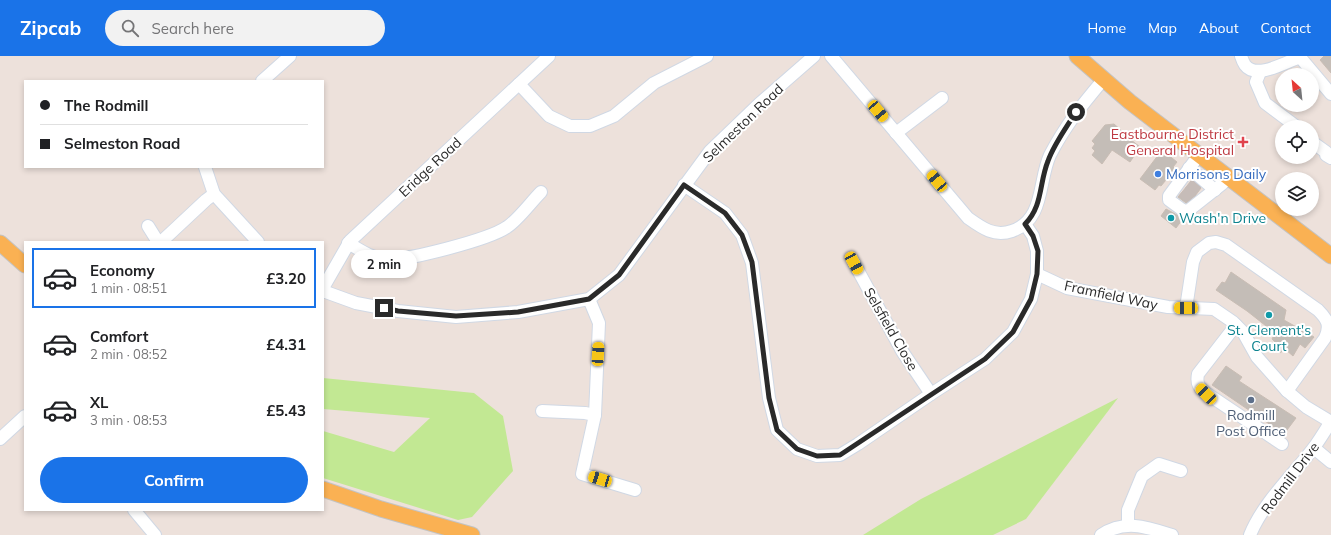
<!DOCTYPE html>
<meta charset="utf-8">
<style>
:root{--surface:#fff;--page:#f2f2f2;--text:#202124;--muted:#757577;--line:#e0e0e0;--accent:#1a73e8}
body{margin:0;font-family:Mulish,sans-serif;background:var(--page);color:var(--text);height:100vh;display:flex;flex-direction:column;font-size:15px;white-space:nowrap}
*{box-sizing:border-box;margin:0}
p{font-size:13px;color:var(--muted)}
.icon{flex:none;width:22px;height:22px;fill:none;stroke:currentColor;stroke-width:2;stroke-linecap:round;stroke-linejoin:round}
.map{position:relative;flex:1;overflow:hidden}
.panel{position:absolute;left:24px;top:185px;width:300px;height:270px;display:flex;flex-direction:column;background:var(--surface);border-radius:0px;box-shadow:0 2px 6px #0003}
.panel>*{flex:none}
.guide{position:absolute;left:24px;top:24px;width:300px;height:88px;border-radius:0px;box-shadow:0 2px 6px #0003;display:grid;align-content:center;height:88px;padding:0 16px;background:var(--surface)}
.needle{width:26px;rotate:333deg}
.tools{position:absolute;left:1275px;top:12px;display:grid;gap:8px}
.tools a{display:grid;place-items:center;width:44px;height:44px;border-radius:50%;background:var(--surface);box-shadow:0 2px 6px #0003;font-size:20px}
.end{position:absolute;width:18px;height:18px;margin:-9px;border:5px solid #2a2a2a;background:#fff;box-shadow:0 0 0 2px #fff}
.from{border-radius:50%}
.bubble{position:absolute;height:28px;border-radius:14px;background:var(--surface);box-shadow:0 2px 6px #0003;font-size:13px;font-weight:700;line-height:28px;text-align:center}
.car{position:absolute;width:12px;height:24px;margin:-12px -6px;border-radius:5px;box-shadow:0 0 3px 1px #0007;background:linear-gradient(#f5c518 24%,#345 0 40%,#f5c518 0 76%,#345 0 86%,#f5c518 0)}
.guide b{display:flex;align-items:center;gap:14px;height:38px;font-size:15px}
.guide b+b{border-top:1px solid var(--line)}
.guide i{width:10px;height:10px;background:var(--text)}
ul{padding:7px 0 0;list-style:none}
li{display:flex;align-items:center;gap:12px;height:60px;margin:0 8px 6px;padding:0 8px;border:2px solid transparent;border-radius:0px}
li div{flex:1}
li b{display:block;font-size:15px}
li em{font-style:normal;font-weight:700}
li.active{border-color:var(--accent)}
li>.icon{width:36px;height:36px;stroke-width:1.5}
.action{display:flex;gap:8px;margin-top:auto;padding:8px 16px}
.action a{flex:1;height:46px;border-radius:24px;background:var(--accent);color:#fff;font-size:16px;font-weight:700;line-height:46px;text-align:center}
header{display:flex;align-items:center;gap:24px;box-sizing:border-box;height:56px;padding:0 20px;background:var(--accent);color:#fff}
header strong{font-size:19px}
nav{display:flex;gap:22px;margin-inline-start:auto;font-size:14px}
.search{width:280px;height:36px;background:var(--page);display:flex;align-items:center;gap:10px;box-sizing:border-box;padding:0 14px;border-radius:22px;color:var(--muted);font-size:15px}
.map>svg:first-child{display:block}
.green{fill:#c2e893}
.building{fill:#c4bdb7;stroke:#c9bdb4}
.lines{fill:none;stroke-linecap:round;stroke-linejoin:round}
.minor-tunnel{stroke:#c6bcb8;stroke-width:12;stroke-dasharray:12 6;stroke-linecap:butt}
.minor-casing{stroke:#d0d8e4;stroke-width:14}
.major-casing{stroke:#c3c3c3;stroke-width:17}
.minor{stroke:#fff;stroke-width:12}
.major{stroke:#fab153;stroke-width:15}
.route{stroke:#2a2a2a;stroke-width:5}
.health-dot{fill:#e0444e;stroke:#fff;stroke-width:1.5}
.shop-dot{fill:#3f7fe0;stroke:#fff;stroke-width:1.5}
.culture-dot{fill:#0f9aa8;stroke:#fff;stroke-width:1.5}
.service-dot{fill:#5c6f8a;stroke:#fff;stroke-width:1.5}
.labels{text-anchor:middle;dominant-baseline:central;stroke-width:4;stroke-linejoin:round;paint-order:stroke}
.street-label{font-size:14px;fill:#2a2a2a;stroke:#fff}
.health-label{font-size:14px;fill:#be3a42;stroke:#fff;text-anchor:end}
.shop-label{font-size:14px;fill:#366cbe;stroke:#fff;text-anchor:start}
.culture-label{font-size:14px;fill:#0d838f;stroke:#fff;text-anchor:start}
.service-label{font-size:14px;fill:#4e5e75;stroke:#fff}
</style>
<header>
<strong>Zipcab</strong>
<div class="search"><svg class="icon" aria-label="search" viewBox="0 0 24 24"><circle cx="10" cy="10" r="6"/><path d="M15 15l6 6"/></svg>Search here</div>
<nav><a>Home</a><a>Map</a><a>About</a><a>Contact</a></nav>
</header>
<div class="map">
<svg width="1331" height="479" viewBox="0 0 1331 479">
<rect width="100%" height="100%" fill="#ede1db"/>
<!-- green -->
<g class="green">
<polygon points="323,322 474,337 503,360 513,415 472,461 458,464 323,422 323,375 394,396 430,362 323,353"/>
<polygon points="1118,342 1026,463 993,479 863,479 921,443"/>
</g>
<!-- building -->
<g class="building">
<polygon points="1324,0 1331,0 1331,17 1320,4"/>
<polygon points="1114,68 1122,75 1121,76 1140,91 1130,106 1112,94 1102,108 1092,99 1095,95 1092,92 1095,88 1092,85 1105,69"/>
<polygon points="1162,94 1177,106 1173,111 1175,113 1161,130 1159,129 1155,134 1140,123"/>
<polygon points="1192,124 1201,132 1195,140 1186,147 1178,141"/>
<polygon points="1166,153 1179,160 1178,162 1182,164 1176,172 1161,160"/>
<polygon points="1231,216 1286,254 1284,264 1314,281 1305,292 1300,288 1293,300 1285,293 1280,297 1277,292 1278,289 1272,283 1275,277 1247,255 1216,234 1222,226 1225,227"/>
<polygon points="1226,310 1242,321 1239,325 1296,362 1284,378 1212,329"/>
</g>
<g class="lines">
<!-- minor-tunnel -->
<g class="minor-tunnel">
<polyline points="1189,127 1199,135"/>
<polyline points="1183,135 1192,143"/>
</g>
<!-- minor casing -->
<g class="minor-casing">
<g id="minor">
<path d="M 831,0 L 968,162 C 982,172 994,181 1012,175 C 1045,164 1038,125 1050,99 C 1065,70 1082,49 1103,24"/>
<path d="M 1241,0 C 1242,3 1243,6 1245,9 C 1256,24 1286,6 1300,1"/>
<polyline points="1299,0 1331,38"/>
<polyline points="1260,16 1256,26 1265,47 1297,71"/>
<polyline points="262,25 290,0"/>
<polyline points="519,28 549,60 570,70 590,70 614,60 654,27 707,0"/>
<polyline points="896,77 942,42"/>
<polyline points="1312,86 1326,96 1326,99 1331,102"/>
<polyline points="1199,99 1169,140 1169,144 1184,155 1189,154 1222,128 1228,122"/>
<polyline points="205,111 214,138 258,186"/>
<polyline points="1189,112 1215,134"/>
<polyline points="684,129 725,157 742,179 752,207 769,342 777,374 797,393 817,400 840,399 858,388 931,338 985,303 1013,276 1031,243 1037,218 1037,195 1033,180 1025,168"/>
<polyline points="148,170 158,186"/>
<polyline points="161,186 206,144 214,138"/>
<path d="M 348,187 C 360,194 371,202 384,203 C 405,206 490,183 507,171 C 518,164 531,146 541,136"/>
<polyline points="854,207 902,295 931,338"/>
<polyline points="1037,218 1067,232 1168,251 1214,253 1233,266 1243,276 1257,301 1287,335 1306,351 1331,366"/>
<polyline points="323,232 350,185 549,0"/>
<polyline points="323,235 356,247 398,255 456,261 518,256 589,243 619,219 710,95 759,48 814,0"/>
<polyline points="589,243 599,267 595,359 582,418 635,434"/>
<path d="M 1186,252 L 1193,206 L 1197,196 L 1209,187 L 1216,186 L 1226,189 L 1318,254 C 1327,263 1331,269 1325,282 L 1287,335"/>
<path d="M 1236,269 L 1198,318 C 1196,328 1199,331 1206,337 L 1282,388"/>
<polyline points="542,355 585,357 595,359"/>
<polyline points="0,383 25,360"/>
<polyline points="1314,392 1331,406"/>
<polyline points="134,454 155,479"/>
<polyline points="1128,469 1128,454 1142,420 1159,408 1181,415"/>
<path d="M 1101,479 C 1125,463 1147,471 1172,479"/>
<path d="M 1250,479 C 1263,447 1291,421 1312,394 C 1319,385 1325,375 1331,365"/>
</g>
</g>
<!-- major casing -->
<g class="major-casing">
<g id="major">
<polyline points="1077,0 1130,46 1331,200"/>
<polyline points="0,187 25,209"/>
<polyline points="323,433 381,453 472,479"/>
</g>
</g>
<!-- minor -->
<use href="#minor" class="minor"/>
<!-- major -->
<use href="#major" class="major"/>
</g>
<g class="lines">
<!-- route -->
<path class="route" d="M 384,252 L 398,255 L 456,260 L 518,256 L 589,243 L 619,219 L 684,129 L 725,157 L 742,179 L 752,206 L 769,342 L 777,374 L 797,393 L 817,400 L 840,399 L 985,303 L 1013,276 L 1031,243 L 1037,218 L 1038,195 L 1033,180 L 1025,168 C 1043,150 1039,127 1048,105 C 1054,88 1066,72 1076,56"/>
</g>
<!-- markers -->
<path class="health-dot" d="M1241 80h4v4h4v4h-4v4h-4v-4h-4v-4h4z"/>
<circle class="shop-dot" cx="1158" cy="118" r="4"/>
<g class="culture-dot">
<circle cx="1171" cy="162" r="4"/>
<circle cx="1269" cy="259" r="4"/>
</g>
<circle class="service-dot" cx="1251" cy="344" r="4"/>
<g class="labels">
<!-- street labels -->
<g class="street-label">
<text transform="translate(743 67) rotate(-44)">Selmeston Road</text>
<text transform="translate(430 111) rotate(-43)">Eridge Road</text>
<text transform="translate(1111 239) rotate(12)">Framfield Way</text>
<text transform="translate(891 273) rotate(60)">Selsfield Close</text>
<text transform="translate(1290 422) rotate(-53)">Rodmill Drive</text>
</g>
<!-- health labels -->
<g class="health-label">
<text x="1234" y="78">Eastbourne District<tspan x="1234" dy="16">General Hospital</tspan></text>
</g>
<!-- shop labels -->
<g class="shop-label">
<text x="1166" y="118">Morrisons Daily</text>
</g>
<!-- culture labels -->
<g class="culture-label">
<text x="1179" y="162">Wash'n Drive</text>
<text x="1269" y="274" text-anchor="middle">St. Clement's<tspan x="1269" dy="16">Court</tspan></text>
</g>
<!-- service labels -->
<g class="service-label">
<text x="1251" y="359">Rodmill<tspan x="1251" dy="16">Post Office</tspan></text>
</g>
</g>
</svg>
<div class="tools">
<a><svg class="needle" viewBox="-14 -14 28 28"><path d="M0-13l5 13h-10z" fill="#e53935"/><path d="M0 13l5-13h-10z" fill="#757577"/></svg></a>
<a><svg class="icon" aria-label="locate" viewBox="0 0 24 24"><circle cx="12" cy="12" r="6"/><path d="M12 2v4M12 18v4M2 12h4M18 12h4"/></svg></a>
<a><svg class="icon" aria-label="layers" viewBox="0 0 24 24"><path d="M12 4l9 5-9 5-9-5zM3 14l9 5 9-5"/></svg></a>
</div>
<i class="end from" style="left:1076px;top:56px"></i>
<i class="end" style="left:384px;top:252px"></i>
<div class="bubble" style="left:351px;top:194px;width:66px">2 min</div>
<i class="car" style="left:878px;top:55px;rotate:140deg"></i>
<i class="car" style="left:937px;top:125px;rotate:320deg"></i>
<i class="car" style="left:854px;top:207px;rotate:151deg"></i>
<i class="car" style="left:1186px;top:252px;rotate:271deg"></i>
<i class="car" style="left:598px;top:298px;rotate:3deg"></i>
<i class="car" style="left:1206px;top:338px;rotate:315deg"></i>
<i class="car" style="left:600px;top:423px;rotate:287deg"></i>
<div class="guide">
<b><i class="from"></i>The Rodmill</b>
<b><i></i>Selmeston Road</b>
</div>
<section class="panel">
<ul>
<li class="active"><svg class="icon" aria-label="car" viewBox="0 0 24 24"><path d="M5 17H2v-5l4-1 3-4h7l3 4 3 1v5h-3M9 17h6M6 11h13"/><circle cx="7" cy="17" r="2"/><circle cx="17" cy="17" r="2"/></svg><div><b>Economy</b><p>1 min · 08:51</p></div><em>£3.20</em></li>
<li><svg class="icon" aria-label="car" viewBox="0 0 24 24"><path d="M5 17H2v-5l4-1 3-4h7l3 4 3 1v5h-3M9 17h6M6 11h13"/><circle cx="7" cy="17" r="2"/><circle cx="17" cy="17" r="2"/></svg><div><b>Comfort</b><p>2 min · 08:52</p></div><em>£4.31</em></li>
<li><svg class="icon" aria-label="car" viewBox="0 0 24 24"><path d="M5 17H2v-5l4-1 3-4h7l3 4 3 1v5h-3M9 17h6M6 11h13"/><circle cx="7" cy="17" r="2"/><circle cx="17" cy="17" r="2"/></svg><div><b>XL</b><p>3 min · 08:53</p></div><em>£5.43</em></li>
</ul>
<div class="action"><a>Confirm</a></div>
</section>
</div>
